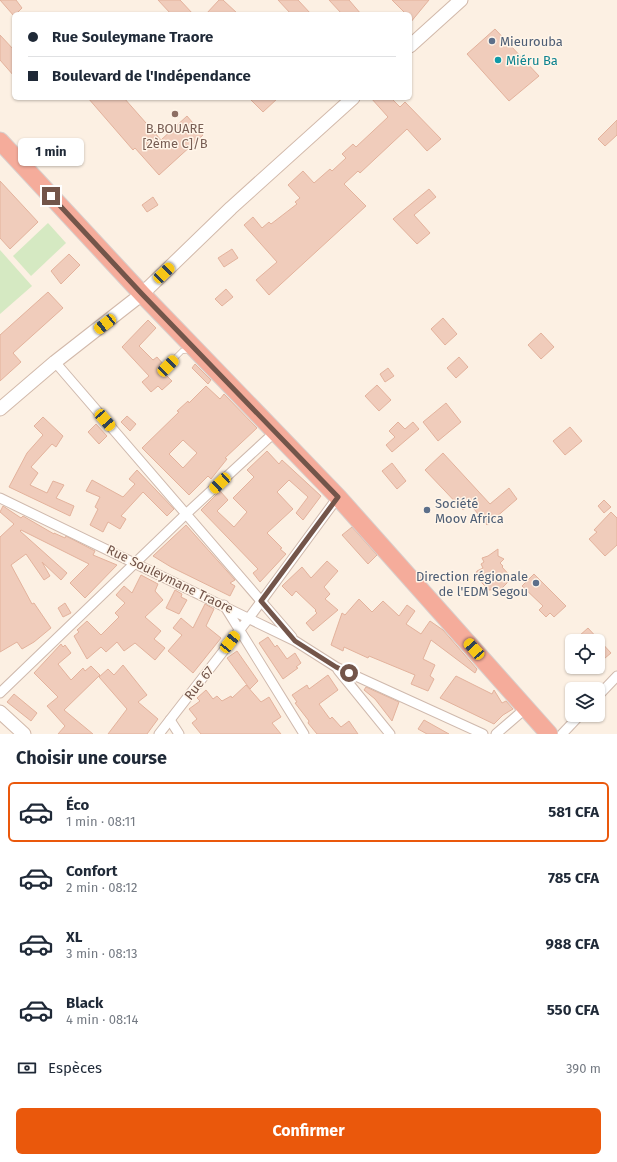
<!DOCTYPE html>
<html lang="fr">
<meta charset="utf-8">
<style>
:root{--surface:#fff;--page:#f2f2f3;--text:#1f2937;--muted:#747a83;--line:#e0e1e3;--accent:#ea580c}
body{margin:0;font-family:"Fira Sans",sans-serif;background:var(--page);color:var(--text);height:100vh;display:flex;flex-direction:column;font-size:15px;white-space:nowrap}
*{box-sizing:border-box;margin:0}
p{font-size:13px;color:var(--muted)}
.icon{flex:none;width:22px;height:22px;fill:none;stroke:currentColor;stroke-width:2;stroke-linecap:round;stroke-linejoin:round}
.map{position:relative;height:734px;overflow:hidden}
.sheet{display:flex;flex-direction:column;background:var(--surface);flex:1}
.sheet>*{flex:none}
.hud{position:absolute;left:12px;top:12px;width:400px;height:88px;border-radius:6px;box-shadow:0 1px 3px #0004;display:grid;align-content:center;height:88px;padding:0 16px;background:var(--surface)}
.controls{position:absolute;left:565px;top:634px;display:grid;gap:8px}
.controls a{display:grid;place-items:center;width:40px;height:40px;border-radius:6px;background:var(--surface);box-shadow:0 1px 3px #0004;font-size:20px}
.end{position:absolute;width:18px;height:18px;margin:-9px;border:5px solid #73554a;background:#fff;box-shadow:0 0 0 2px #fff}
.from{border-radius:50%}
.bubble{position:absolute;height:28px;border-radius:6px;background:var(--surface);box-shadow:0 1px 3px #0004;font-size:13px;font-weight:700;line-height:28px;text-align:center}
.car{position:absolute;width:12px;height:24px;margin:-12px -6px;border-radius:5px;box-shadow:0 0 3px 1px #0007;background:linear-gradient(#f5c518 24%,#345 0 40%,#f5c518 0 76%,#345 0 86%,#f5c518 0)}
.hud b{display:flex;align-items:center;gap:14px;height:38px;font-size:15px}
.hud b+b{border-top:1px solid var(--line)}
.hud i{width:10px;height:10px;background:var(--text)}
ul{padding:0;list-style:none}
li{display:flex;align-items:center;gap:12px;height:60px;margin:0 8px 6px;padding:0 8px;border:2px solid transparent;border-radius:6px}
li div{flex:1}
li b{display:block;font-size:15px}
li em{font-style:normal;font-weight:700}
li.active{border-color:var(--accent)}
li>.icon{width:36px;height:36px;stroke-width:1.5}
h2{padding:0 16px;font-size:18px;line-height:48px}
.pay{display:flex;align-items:center;gap:10px;height:44px;padding:0 16px;font-size:15px}
.pay p{margin-inline-start:auto}
.button{display:flex;gap:8px;margin-top:auto;padding:8px 16px}
.button a{flex:1;height:46px;border-radius:6px;background:var(--accent);color:#fff;font-size:16px;font-weight:700;line-height:46px;text-align:center}
.map>svg:first-child{display:block}
.green{fill:#d5e9c2}
.building{fill:#f0ccbb;stroke:#e3b29c;fill-rule:evenodd}
.lines{fill:none;stroke-linecap:round;stroke-linejoin:round}
.lane-casing{stroke:#cfb9ad;stroke-width:6}
.street-casing{stroke:#cfb9ad;stroke-width:11}
.secondary-casing{stroke:#d2b9aa;stroke-width:15}
.highway-casing{stroke:#d8cfcc;stroke-width:19}
.lane{stroke:#fff;stroke-width:4.5}
.street{stroke:#fff;stroke-width:9}
.secondary{stroke:#fff;stroke-width:13}
.highway{stroke:#f5ac9b;stroke-width:17}
.route{stroke:#73554a;stroke-width:5}
.service-dot{fill:#5c6f8a;stroke:#fff5e9;stroke-width:1.5}
.culture-dot{fill:#0f9aa8;stroke:#fff5e9;stroke-width:1.5}
.education-dot{fill:#8d6e63;stroke:#fff5e9;stroke-width:1.5}
.labels{text-anchor:middle;dominant-baseline:central;stroke-width:3;stroke-linejoin:round;paint-order:stroke}
.service-label{font-size:13px;fill:#4e5e75;stroke:#fff5e9;text-anchor:start}
.culture-label{font-size:13px;fill:#0d838f;stroke:#fff5e9;text-anchor:start}
.education-label{font-size:13px;fill:#785e54;stroke:#fff5e9}
.street-label{font-size:13px;fill:#73554a;stroke:#fff5e9}
</style>
<div class="map">
<svg width="617" height="734" viewBox="0 0 617 734">
<rect width="100%" height="100%" fill="#fcf0e3"/>
<!-- green -->
<g class="green">
<polygon points="48,223 66,243 31,276 13,256"/>
<polygon points="0,250 32,286 0,314"/>
</g>
<!-- building -->
<g class="building">
<polygon points="0,0 16,0 22,8 14,16"/>
<polygon points="158,0 180,0 193,14 171,14"/>
<polygon points="219,0 223,0 238,14 206,14"/>
<polygon points="278,0 298,0 311,14 291,14"/>
<polygon points="329,0 349,0 361,14 342,14"/>
<polygon points="392,0 429,0 410,23 410,14 406,14"/>
<polygon points="495,29 539,76 509,101 467,54"/>
<polygon points="0,35 14,50 14,76 0,60"/>
<polygon points="88,98 124,98 161,140 187,116 203,135 159,175 135,148 133,150"/>
<polygon points="249,98 278,98 263,112"/>
<polygon points="371,98 391,98 400,107 405,102 441,139 427,151 407,129 360,173 358,171 344,184 366,206 269,295 256,280 277,262 244,225 253,217 262,228 269,222 271,224 297,204 295,202 300,198 288,185 303,171 314,183 330,169 332,171 346,158 342,154 353,144 356,147 388,117"/>
<polygon points="617,120 617,135 605,146 598,139"/>
<polygon points="0,181 38,222 10,249 0,238"/>
<polygon points="429,189 436,197 414,215 430,233 417,244 393,219"/>
<polygon points="153,197 158,205 147,212 142,205"/>
<polygon points="232,249 238,258 224,267 218,258"/>
<polygon points="69,254 80,265 61,284 51,271"/>
<polygon points="226,289 233,297 222,306 215,299"/>
<polygon points="48,292 63,308 13,353 21,362 0,381 0,335"/>
<polygon points="443,318 457,334 445,345 431,329"/>
<polygon points="148,320 156,328 139,346 153,360 157,357 164,365 160,369 172,381 162,390 158,386 151,392 142,382 149,376 122,347"/>
<polygon points="541,333 554,347 541,359 528,345"/>
<polygon points="459,357 468,367 456,378 447,368"/>
<polygon points="195,364 211,380 208,384 192,368"/>
<polygon points="388,368 394,376 385,382 380,374"/>
<polygon points="377,385 391,400 379,411 365,396"/>
<path d="M 206,386 L 220,399 L 224,394 L 257,428 L 225,458 L 227,459 L 211,479 L 208,476 L 189,495 L 142,448 L 179,412 L 177,411 L 188,401 L 189,403 ZM 183,440 L 197,453 L 183,468 L 169,454 Z"/>
<polygon points="446,403 461,422 438,441 423,422"/>
<polygon points="127,416 136,424 130,431 121,422"/>
<polygon points="43,417 63,436 56,447 52,444 31,467 38,473 30,485 47,493 53,481 64,485 56,498 74,506 70,516 9,487 27,453 43,435 34,426"/>
<polygon points="398,422 405,429 413,422 419,429 392,452 386,445 395,437 389,431"/>
<polygon points="96,424 107,436 99,444 88,432"/>
<polygon points="570,427 582,441 565,455 553,441"/>
<polygon points="267,451 279,464 282,460 321,496 303,520 296,513 308,497 289,480 277,492 293,509 267,533 282,548 280,549 286,554 260,582 253,573 258,569 201,510 220,491 228,500 217,511 234,527 247,512 233,498 254,477 247,470"/>
<polygon points="443,453 490,504 509,488 517,499 487,525 470,504 463,510 425,470"/>
<polygon points="392,463 406,481 397,489 382,471"/>
<polygon points="137,470 174,509 167,516 143,492 121,516 126,519 120,529 108,522 103,532 90,525 98,509 95,507 100,497 86,491 92,480 123,497 135,484 129,479"/>
<polygon points="604,500 611,507 604,513 598,506"/>
<polygon points="3,506 21,518 23,516 54,534 54,533 65,538 66,536 95,551 93,555 117,565 85,598 70,583 89,564 21,530 20,531 67,573 61,580 42,562 50,576 44,580 26,554 11,565 32,604 34,603 51,628 34,642 22,649 17,642 0,652 0,537 14,524 0,512"/>
<polygon points="611,512 617,518 617,545 605,556 589,539 597,532 594,530"/>
<polygon points="186,525 235,580 230,583 235,586 230,596 171,567 153,556"/>
<polygon points="352,527 377,555 368,564 342,535"/>
<polygon points="498,549 498,556 504,559 500,563 503,566 502,567 512,578 501,589 489,590 475,576 477,571 483,568 481,564 484,562 482,558 488,556"/>
<polygon points="327,561 338,571 324,587 330,594 325,599 338,610 313,631 306,623 317,613 315,611 316,610 296,591 292,596 282,586 302,567 311,578"/>
<polygon points="534,574 566,606 554,617 550,613 546,617 539,610 543,606 522,586"/>
<polygon points="141,575 158,584 155,591 163,600 145,617 161,631 154,639 165,648 155,660 135,643 124,651 117,642 106,652 101,647 87,659 74,636 79,632 77,630 87,621 101,635 119,617 115,613 125,603 116,595 124,586 132,593"/>
<polygon points="175,590 182,594 181,597 187,600 179,614 166,608"/>
<polygon points="359,599 372,612 383,601 399,616 407,605 415,611 406,624 421,634 430,621 443,630 477,669 475,673 431,640 423,659 435,665 430,676 434,679 428,691 411,684 415,675 369,656 368,658 344,647 343,651 331,645 342,613 345,615"/>
<polygon points="65,603 71,613 63,617 58,608"/>
<polygon points="205,604 214,609 206,626 221,638 193,673 168,651 182,635 173,628 181,618 193,628"/>
<polygon points="588,628 611,653 598,664 598,641 584,641 579,636"/>
<polygon points="268,637 275,647 277,645 287,659 295,653 301,663 296,667 298,668 283,679 259,643"/>
<polygon points="61,644 63,647 65,645 71,653 58,664 71,680 83,668 85,671 91,666 100,675 64,710 93,734 58,734 65,726 47,706 58,697 34,673"/>
<polygon points="237,651 258,681 250,689 227,658"/>
<polygon points="123,665 147,695 138,702 158,719 147,734 108,734 127,709 99,677 108,669 114,675"/>
<polygon points="328,675 338,690 319,704 330,719 332,717 341,727 349,721 358,734 317,734 308,723 309,721 295,703 297,702 292,695 307,685 309,689"/>
<polygon points="456,676 492,694 494,690 502,703 506,701 513,709 503,715 494,724 440,698"/>
<polygon points="246,685 261,702 269,697 281,717 272,723 281,734 201,734 192,723 197,719 189,709 200,701 197,698 206,690 213,699 217,696 222,701 231,696 232,698"/>
<polygon points="366,687 399,702 392,721 375,699 364,690"/>
<polygon points="14,694 37,713 31,721 7,702"/>
<polygon points="424,720 449,734 427,734 418,729"/>
</g>
<g class="lines">
<!-- lane casing -->
<g class="lane-casing">
<polyline id="lane" points="167,366 182,351 190,350"/>
</g>
<!-- street casing -->
<g class="street-casing">
<g id="street">
<polyline points="55,362 292,637"/>
<polyline points="0,498 295,641 336,667 483,734"/>
<polyline points="224,605 304,734"/>
<polyline points="338,670 390,734"/>
<polyline points="0,693 186,514 275,432"/>
<polyline points="598,696 617,676"/>
<polyline points="170,720 179,734"/>
<polyline points="159,734 249,618 338,497"/>
<polyline points="496,734 526,708"/>
<polyline points="562,734 580,715"/>
</g>
</g>
<!-- secondary casing -->
<g class="secondary-casing">
<g id="secondary">
<polyline points="410,46 461,0"/>
<polyline points="0,409 55,362 142,294 231,208 353,98"/>
<polyline points="0,712 24,734"/>
</g>
</g>
<!-- highway casing -->
<g class="highway-casing">
<polyline id="highway" points="0,141 142,294 338,497 549,734"/>
</g>
<!-- lane -->
<use href="#lane" class="lane"/>
<!-- street -->
<use href="#street" class="street"/>
<!-- secondary -->
<use href="#secondary" class="secondary"/>
<!-- highway -->
<use href="#highway" class="highway"/>
</g>
<g class="lines">
<!-- route -->
<polyline class="route" points="51,196 142,294 338,497 261,601 295,641 336,667 349,673"/>
</g>
<!-- markers -->
<g class="service-dot">
<circle cx="492" cy="41" r="4"/>
<circle cx="427" cy="510" r="4"/>
<circle cx="536" cy="583" r="4"/>
</g>
<circle class="culture-dot" cx="498" cy="60" r="4"/>
<circle class="education-dot" cx="175" cy="114" r="4"/>
<g class="labels">
<!-- service labels -->
<g class="service-label">
<text x="500" y="41">Mieurouba</text>
<text x="435" y="503">Société<tspan x="435" dy="15">Moov Africa</tspan></text>
<text x="528" y="576" text-anchor="end">Direction régionale<tspan x="528" dy="15">de l'EDM Segou</tspan></text>
</g>
<!-- culture labels -->
<g class="culture-label">
<text x="506" y="60">Miéru Ba</text>
</g>
<!-- education labels -->
<g class="education-label">
<text x="175" y="128">B.BOUARE<tspan x="175" dy="15">[2ème C]/B</tspan></text>
</g>
<!-- street labels -->
<g class="street-label">
<text transform="translate(170 579) rotate(26)">Rue Souleymane Traore</text>
<text transform="translate(199 683) rotate(-52)">Rue 67</text>
</g>
</g>
</svg>
<div class="controls">
<a><svg class="icon" aria-label="locate" viewBox="0 0 24 24"><circle cx="12" cy="12" r="6"/><path d="M12 2v4M12 18v4M2 12h4M18 12h4"/></svg></a>
<a><svg class="icon" aria-label="layers" viewBox="0 0 24 24"><path d="M12 4l9 5-9 5-9-5zM3 14l9 5 9-5"/></svg></a>
</div>
<i class="end from" style="left:349px;top:673px"></i>
<i class="end" style="left:51px;top:196px"></i>
<div class="bubble" style="left:18px;top:138px;width:66px">1 min</div>
<i class="car" style="left:164px;top:273px;rotate:46deg"></i>
<i class="car" style="left:105px;top:324px;rotate:232deg"></i>
<i class="car" style="left:168px;top:366px;rotate:45deg"></i>
<i class="car" style="left:105px;top:420px;rotate:139deg"></i>
<i class="car" style="left:220px;top:483px;rotate:227deg"></i>
<i class="car" style="left:230px;top:642px;rotate:38deg"></i>
<i class="car" style="left:474px;top:649px;rotate:318deg"></i>
<div class="hud">
<b><i class="from"></i>Rue Souleymane Traore</b>
<b><i></i>Boulevard de l'Indépendance</b>
</div>
</div>
<section class="sheet">
<h2>Choisir une course</h2>
<ul>
<li class="active"><svg class="icon" aria-label="car" viewBox="0 0 24 24"><path d="M5 17H2v-5l4-1 3-4h7l3 4 3 1v5h-3M9 17h6M6 11h13"/><circle cx="7" cy="17" r="2"/><circle cx="17" cy="17" r="2"/></svg><div><b>Éco</b><p>1 min · 08:11</p></div><em>581 CFA</em></li>
<li><svg class="icon" aria-label="car" viewBox="0 0 24 24"><path d="M5 17H2v-5l4-1 3-4h7l3 4 3 1v5h-3M9 17h6M6 11h13"/><circle cx="7" cy="17" r="2"/><circle cx="17" cy="17" r="2"/></svg><div><b>Confort</b><p>2 min · 08:12</p></div><em>785 CFA</em></li>
<li><svg class="icon" aria-label="car" viewBox="0 0 24 24"><path d="M5 17H2v-5l4-1 3-4h7l3 4 3 1v5h-3M9 17h6M6 11h13"/><circle cx="7" cy="17" r="2"/><circle cx="17" cy="17" r="2"/></svg><div><b>XL</b><p>3 min · 08:13</p></div><em>988 CFA</em></li>
<li><svg class="icon" aria-label="car" viewBox="0 0 24 24"><path d="M5 17H2v-5l4-1 3-4h7l3 4 3 1v5h-3M9 17h6M6 11h13"/><circle cx="7" cy="17" r="2"/><circle cx="17" cy="17" r="2"/></svg><div><b>Black</b><p>4 min · 08:14</p></div><em>550 CFA</em></li>
</ul>
<div class="pay"><svg class="icon" aria-label="cash" viewBox="0 0 24 24"><path d="M3 7h18v10H3z"/><circle cx="12" cy="12" r="2"/></svg>Espèces<p>390 m</p></div>
<div class="button"><a>Confirmer</a></div>
</section>
